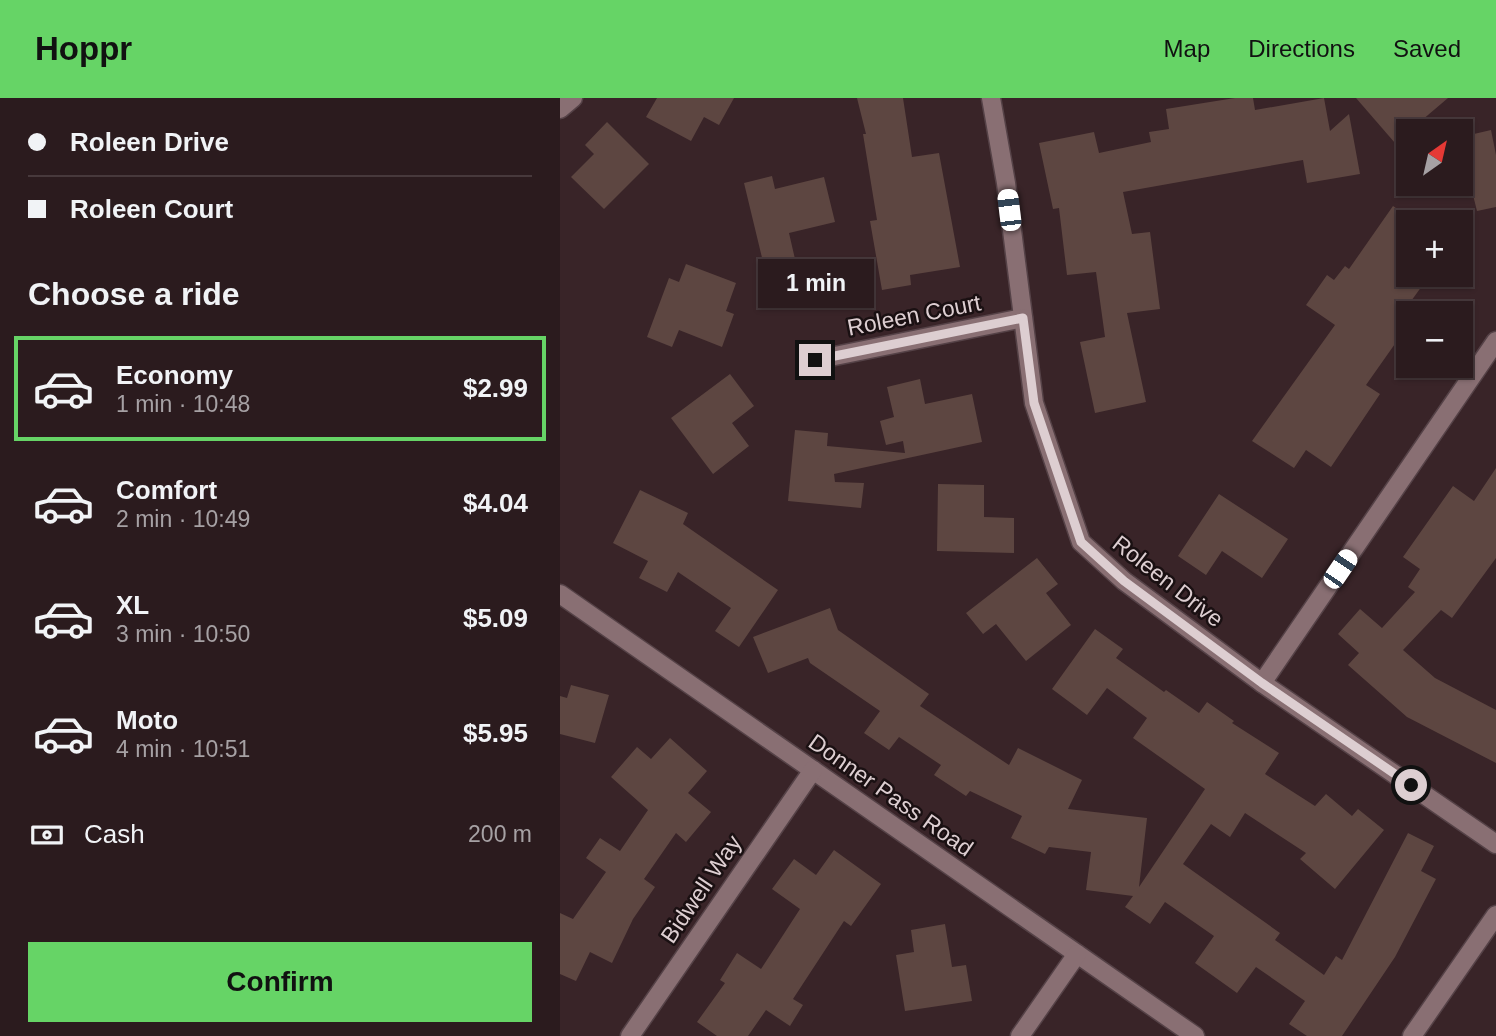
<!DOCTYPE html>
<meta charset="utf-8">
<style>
:root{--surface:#2b1b1e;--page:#37282b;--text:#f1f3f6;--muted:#a6a1a4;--line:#47393c;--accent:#66d466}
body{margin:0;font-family:Arial,sans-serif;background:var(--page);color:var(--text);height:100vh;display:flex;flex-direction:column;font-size:26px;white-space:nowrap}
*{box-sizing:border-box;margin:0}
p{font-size:23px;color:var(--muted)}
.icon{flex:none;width:38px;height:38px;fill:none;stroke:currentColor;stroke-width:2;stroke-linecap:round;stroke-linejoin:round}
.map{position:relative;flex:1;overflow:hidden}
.details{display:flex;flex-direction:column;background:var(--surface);width:560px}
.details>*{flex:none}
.guide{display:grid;align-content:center;height:154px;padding:0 28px;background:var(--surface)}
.needle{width:46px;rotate:34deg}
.tools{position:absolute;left:836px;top:21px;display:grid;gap:14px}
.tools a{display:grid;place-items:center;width:77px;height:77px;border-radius:0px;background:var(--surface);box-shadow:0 2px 5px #0004,0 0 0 2px var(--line);font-size:35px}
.end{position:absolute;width:32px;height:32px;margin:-16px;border:9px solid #ddced1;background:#111;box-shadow:0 0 0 4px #111}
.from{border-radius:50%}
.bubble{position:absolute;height:49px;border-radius:0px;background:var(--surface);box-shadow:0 2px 5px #0004,0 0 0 2px var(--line);font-size:23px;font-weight:800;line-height:49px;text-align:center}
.car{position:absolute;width:21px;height:42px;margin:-21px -10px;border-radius:9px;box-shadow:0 0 5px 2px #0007;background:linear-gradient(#fff 24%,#345 0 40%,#fff 0 76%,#345 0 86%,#fff 0)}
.guide b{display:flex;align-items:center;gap:24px;height:66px;font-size:26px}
.guide b+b{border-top:2px solid var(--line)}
.guide i{width:18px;height:18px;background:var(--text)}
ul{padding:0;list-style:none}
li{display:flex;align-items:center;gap:21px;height:105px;margin:0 14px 10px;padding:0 14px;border:4px solid transparent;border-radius:0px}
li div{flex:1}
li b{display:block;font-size:26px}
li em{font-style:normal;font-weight:800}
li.current{border-color:var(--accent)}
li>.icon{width:63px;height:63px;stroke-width:1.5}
h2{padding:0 28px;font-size:32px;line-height:84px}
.pay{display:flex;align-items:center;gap:18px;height:77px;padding:0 28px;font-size:26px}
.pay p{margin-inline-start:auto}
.button{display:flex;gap:14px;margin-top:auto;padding:14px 28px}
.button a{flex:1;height:80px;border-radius:0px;background:var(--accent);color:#111;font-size:28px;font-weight:800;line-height:80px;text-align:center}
header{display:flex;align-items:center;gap:42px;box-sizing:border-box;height:98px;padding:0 35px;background:var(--accent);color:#111}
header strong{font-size:33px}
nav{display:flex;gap:38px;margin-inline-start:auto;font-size:24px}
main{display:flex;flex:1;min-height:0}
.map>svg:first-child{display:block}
.building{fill:#5d4641}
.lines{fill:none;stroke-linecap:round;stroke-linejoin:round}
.minor-casing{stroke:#554247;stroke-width:21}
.minor{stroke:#896f73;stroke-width:18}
.route{stroke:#ddced1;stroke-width:9}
.labels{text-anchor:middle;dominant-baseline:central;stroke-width:5;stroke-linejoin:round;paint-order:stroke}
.street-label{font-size:23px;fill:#ddced1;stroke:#1a1012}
</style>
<header>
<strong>Hoppr</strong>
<nav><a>Map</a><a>Directions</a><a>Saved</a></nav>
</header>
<main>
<section class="details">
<div class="guide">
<b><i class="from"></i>Roleen Drive</b>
<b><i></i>Roleen Court</b>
</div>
<h2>Choose a ride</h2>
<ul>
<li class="current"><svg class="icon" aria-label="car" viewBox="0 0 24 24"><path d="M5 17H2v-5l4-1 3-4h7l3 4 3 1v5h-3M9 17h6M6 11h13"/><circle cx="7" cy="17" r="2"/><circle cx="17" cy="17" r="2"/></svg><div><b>Economy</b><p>1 min · 10:48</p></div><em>$2.99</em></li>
<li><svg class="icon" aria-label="car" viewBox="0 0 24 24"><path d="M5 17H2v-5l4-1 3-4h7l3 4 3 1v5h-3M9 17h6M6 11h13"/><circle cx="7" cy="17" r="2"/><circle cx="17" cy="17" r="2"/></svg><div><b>Comfort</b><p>2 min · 10:49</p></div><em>$4.04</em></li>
<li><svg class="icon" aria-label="car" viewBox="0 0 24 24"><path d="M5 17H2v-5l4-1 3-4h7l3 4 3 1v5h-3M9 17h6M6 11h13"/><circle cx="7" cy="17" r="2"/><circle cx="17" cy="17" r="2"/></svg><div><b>XL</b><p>3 min · 10:50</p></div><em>$5.09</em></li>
<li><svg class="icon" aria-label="car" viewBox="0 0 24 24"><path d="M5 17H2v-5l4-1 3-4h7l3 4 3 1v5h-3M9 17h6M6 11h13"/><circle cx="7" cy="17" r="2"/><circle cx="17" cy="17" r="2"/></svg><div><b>Moto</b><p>4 min · 10:51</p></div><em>$5.95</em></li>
</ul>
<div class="pay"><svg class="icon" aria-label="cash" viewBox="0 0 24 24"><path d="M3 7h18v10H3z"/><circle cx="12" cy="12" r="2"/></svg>Cash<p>200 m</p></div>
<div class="button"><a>Confirm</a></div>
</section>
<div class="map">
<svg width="936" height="938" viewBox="0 0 936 938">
<rect width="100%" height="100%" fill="#392428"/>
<!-- building -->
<g class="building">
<polygon points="97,0 174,0 159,27 144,19 131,43 86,19"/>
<polygon points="297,0 343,0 352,59 379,55 400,169 350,177 351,187 322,192 310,123 317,122 303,36 306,36"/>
<polygon points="675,0 693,0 695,12 764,0 770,33 789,16 800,76 747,85 743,62 563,94 572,136 590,134 600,211 567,215 586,304 535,315 520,244 545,239 536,174 507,177 499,110 493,111 479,45 534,34 539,55 591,44 589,34 609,31 606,11"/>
<polygon points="796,0 888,0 835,45"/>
<polygon points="47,24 89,66 44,111 11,79 34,56 25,47"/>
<polygon points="931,32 936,57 936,109 917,113 912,93 901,96 901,39"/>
<polygon points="212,78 215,91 264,79 275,124 229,135 235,161 204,168 184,85"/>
<polygon points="833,108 849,119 849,177 870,177 846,210 849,212 849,232 840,245 837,243 806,287 820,296 771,369 746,352 734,370 692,343 775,227 746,207 767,177 774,182 785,168 789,171"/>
<polygon points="126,166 176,185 166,213 174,216 162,249 119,232 112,249 87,239 109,180 119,184"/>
<polygon points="170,276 194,308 172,325 189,348 153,376 111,320"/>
<polygon points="360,281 365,306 412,296 422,344 274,376 275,384 304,385 301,410 228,403 235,332 268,335 267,348 345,355 343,343 326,347 320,323 334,319 327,289"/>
<polygon points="936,370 936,460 892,520 881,512 843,552 875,580 936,612 936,665 847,619 788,567 799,555 778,536 800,511 822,530 855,494 848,489 860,471 843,459 893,388 914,403"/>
<polygon points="378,386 424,387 424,419 454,420 454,455 377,453"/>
<polygon points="80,392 128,415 123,426 218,492 179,549 155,533 171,510 118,474 107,494 79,480 88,463 53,445"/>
<polygon points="659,396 728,441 702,480 662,453 646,477 618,458"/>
<polygon points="477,460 498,486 486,495 511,527 466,563 436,526 423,536 406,515"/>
<polygon points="270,510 278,532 369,596 360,608 449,667 458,650 522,682 508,711 587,720 579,789 645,691 573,640 587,620 547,590 527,617 492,591 535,531 563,551 556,560 604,594 606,592 639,615 647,604 674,623 672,625 719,655 705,676 755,708 766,696 792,718 798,711 824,732 775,791 740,761 746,755 685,715 670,739 651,726 623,766 720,835 715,842 764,877 776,858 782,862 848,735 874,748 861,773 876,781 835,859 782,938 747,938 729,926 745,903 696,869 677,895 635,865 654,838 605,804 590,826 565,809 573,798 526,792 531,754 489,749 485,756 451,740 462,718 410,693 406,698 374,677 381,667 339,639 329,652 304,635 320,613 250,565 248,560 208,575 193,539"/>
<polygon points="11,587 49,597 35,645 0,636 0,598 7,600"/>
<polygon points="110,640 147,673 128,695 151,714 126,744 116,735 84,781 95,789 73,821 52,865 30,854 16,883 0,876 0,815 13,821 46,774 26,760 40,740 60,753 88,712 51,679 77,649 91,661"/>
<polygon points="274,752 321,786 291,828 284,823 233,901 243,907 230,928 206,912 188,938 157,938 137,924 165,885 160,882 177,855 201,871 240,811 212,791 234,761 256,777"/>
<polygon points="385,826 392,869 406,867 412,903 345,913 336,857 354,854 351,832"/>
</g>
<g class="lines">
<!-- minor casing -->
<g class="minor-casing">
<g id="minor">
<polyline points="431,0 446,85 474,305 521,444 564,483 702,585 936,746"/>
<polyline points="0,11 13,0"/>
<polyline points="255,262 463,220"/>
<polyline points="0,496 635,938"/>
<polyline points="702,585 936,243"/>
<polyline points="70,938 253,672"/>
<polyline points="460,938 517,856"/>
<polyline points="852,938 936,817"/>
</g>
</g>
<!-- minor -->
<use href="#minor" class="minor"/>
</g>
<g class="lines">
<!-- route -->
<polyline class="route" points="255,262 463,220 474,305 521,444 564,483 702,585 851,687"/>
</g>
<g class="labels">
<!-- street labels -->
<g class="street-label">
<text transform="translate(354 217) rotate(-11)">Roleen Court</text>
<text transform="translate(608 483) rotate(38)">Roleen Drive</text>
<text transform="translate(331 697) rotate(35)">Donner Pass Road</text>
<text transform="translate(141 791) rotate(-56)">Bidwell Way</text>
</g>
</g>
</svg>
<div class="tools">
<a><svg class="needle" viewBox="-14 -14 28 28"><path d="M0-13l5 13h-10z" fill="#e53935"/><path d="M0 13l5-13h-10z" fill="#a6a1a4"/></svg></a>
<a>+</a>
<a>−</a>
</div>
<i class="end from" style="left:851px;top:687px"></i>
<i class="end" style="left:255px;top:262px"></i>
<div class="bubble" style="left:198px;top:161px;width:116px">1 min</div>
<i class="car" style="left:449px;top:112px;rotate:353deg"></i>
<i class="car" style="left:780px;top:471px;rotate:34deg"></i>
</div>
</main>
